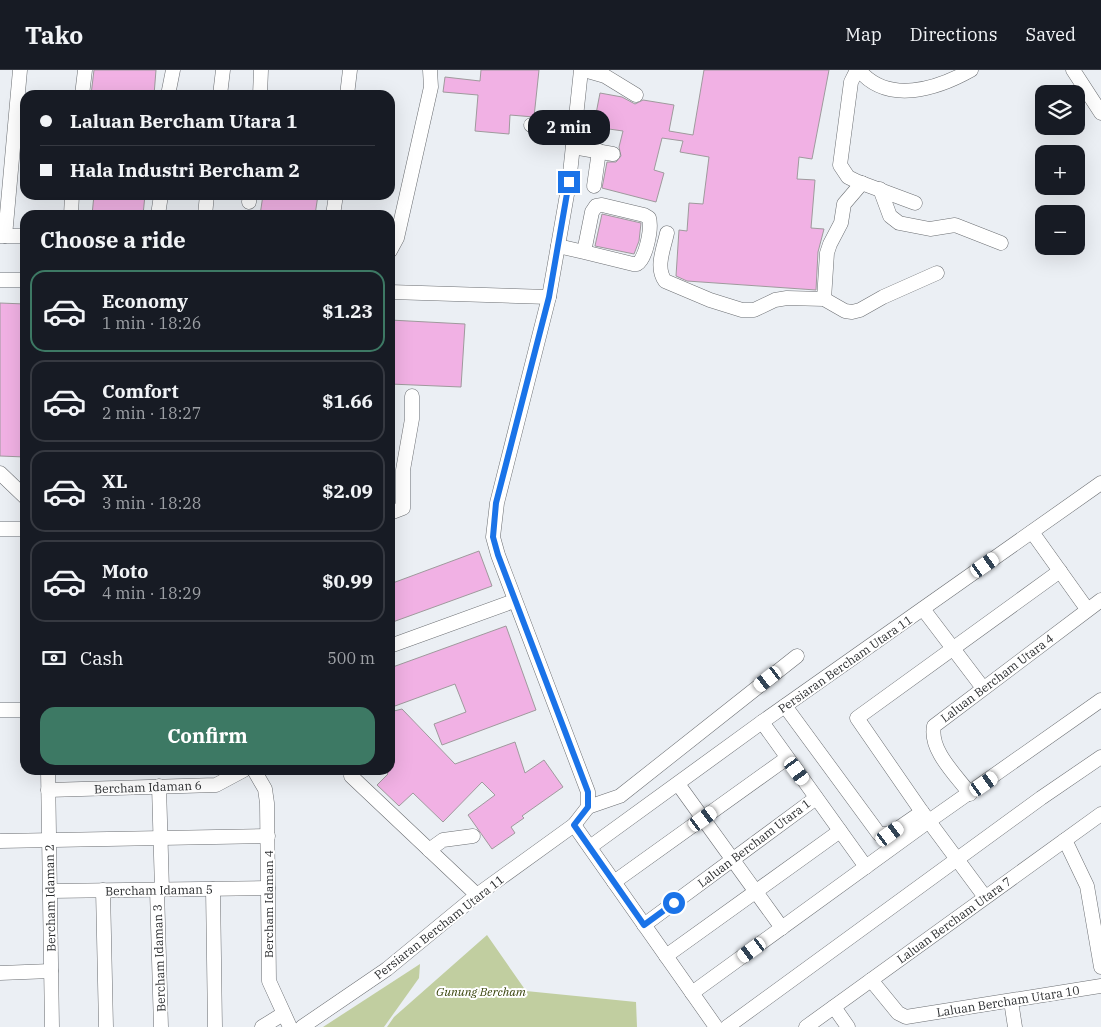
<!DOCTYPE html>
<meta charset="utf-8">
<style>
:root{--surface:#171b24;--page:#20242c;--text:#f1f3f6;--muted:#9ea1a6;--line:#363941;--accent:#3d7964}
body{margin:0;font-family:"IBM Plex Serif",serif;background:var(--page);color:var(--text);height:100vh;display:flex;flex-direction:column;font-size:19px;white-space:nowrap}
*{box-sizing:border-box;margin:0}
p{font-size:16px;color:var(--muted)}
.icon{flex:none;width:28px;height:28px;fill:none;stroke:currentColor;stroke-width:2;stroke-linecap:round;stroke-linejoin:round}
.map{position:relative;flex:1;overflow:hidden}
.details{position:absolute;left:20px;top:140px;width:375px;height:565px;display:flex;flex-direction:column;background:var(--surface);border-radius:15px;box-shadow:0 5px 20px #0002}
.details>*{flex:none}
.top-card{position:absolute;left:20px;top:20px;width:375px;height:110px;border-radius:15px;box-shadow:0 5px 20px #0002;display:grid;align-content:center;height:110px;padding:0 20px;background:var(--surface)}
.controls{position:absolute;left:1035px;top:15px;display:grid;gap:10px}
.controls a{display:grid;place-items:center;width:50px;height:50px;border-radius:10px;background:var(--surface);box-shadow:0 5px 20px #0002;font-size:25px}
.end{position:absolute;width:22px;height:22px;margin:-11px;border:6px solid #1a73e8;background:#fff;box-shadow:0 0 0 2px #fff}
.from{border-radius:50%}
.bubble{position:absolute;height:35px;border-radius:15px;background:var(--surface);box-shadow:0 5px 20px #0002;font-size:16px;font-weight:700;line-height:35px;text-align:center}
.car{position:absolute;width:15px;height:30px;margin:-15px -8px;border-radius:6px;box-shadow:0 0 4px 1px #0007;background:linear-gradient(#fff 24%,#345 0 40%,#fff 0 76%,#345 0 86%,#fff 0)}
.top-card b{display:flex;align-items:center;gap:18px;height:48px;font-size:19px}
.top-card b+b{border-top:1px solid var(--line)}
.top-card i{width:12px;height:12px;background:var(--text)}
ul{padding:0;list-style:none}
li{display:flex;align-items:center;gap:15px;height:82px;margin:0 10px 8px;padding:0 10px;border:2px solid var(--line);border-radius:15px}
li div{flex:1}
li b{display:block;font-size:19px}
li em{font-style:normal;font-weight:700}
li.selected{border-color:var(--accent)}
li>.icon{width:45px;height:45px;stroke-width:1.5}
h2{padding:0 20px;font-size:22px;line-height:60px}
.pay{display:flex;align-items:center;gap:12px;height:55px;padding:0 20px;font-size:19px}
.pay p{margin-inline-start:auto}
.action{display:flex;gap:10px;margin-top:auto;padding:10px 20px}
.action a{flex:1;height:58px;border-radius:15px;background:var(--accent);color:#fff;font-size:20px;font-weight:700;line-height:58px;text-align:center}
header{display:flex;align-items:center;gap:30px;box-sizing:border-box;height:70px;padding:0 25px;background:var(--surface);border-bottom:1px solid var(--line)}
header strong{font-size:24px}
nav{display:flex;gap:28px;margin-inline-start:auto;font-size:18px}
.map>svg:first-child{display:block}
.green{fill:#c1cea0}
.building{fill:#f1b1e4;stroke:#9f9a9d}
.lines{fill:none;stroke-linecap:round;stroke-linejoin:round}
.minor-casing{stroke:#6b6e72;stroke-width:15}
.minor{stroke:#fff;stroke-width:14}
.route{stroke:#1a73e8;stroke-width:6}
.labels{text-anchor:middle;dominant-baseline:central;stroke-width:4;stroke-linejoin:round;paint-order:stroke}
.street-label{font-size:12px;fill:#2b2d2f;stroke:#fff}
.park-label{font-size:12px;font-style:italic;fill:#39440c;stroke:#fff}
</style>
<header>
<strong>Tako</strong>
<nav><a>Map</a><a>Directions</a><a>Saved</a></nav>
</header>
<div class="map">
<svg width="1101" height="957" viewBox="0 0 1101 957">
<rect width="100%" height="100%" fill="#ebeff4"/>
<!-- green -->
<g class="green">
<polygon points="487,865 526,921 636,932 637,957 387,957 394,947"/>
<polygon points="420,894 419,908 384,957 323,957"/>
</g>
<!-- building -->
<g class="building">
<polygon points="94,0 156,0 154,25 91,25"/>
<polygon points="481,0 539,0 534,47 510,45 509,64 475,61 478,25 443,22 445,7 480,11"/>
<polygon points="704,0 829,0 812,89 799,87 797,109 815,110 811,158 824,159 818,182 816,220 687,211 676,206 679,160 687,161 689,133 703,134 709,87 680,82 683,71 662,68 654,100 664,103 656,132 602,118 607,92 616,92 621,86 619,77 623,61 602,58 604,51 595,49 600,23 622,27 635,34 643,30 674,35 669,61 693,65"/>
<polygon points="94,125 145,125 143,145 92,145"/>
<polygon points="263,125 318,125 315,145 260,145"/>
<polygon points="602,144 641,153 639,171 634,184 595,176"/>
<polygon points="0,233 25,234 25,387 0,386"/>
<polygon points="390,250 465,254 461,317 390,314"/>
<polygon points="479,481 492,516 390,553 390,514"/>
<polygon points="506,556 536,640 442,675 434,654 466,642 455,614 395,636 390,622 390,598"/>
<polygon points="402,639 455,694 515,672 525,703 544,690 563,717 522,746 524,748 511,757 515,763 492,779 468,745 495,725 482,712 443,752 413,723 399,736 377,715 388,704 384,700 390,700 390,642"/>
</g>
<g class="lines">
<!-- minor casing -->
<g class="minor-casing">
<g id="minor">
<polyline points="584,0 605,6 636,25"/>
<polyline points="857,0 851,12 840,95 848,107 856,111 915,133"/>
<path d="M 859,0 C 888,35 937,19 971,0"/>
<polyline points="1073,0 1101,43"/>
<polyline points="82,25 85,0"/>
<polyline points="168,25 173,0"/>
<polyline points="220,25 223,0"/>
<polyline points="260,25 261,0"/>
<polyline points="347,25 350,0"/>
<polyline points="531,55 575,60"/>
<polyline points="573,77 613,84"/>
<polyline points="594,116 599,81"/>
<polyline points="880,119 890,146 899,153 930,159 955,155 1001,173"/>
<polyline points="249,132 250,125"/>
<polyline points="71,145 72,125"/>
<polyline points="158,145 161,125"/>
<polyline points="205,145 207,125"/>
<polyline points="333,145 336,125"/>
<path d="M 667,163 C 664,178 655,197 665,211 L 710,230 L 742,240 L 754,240 L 775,230 L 787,228 L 824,229 L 845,241 L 852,242 L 860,240 L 883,227 L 937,203"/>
<polyline points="0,166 25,166"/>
<polyline points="5,166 20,0"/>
<path d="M 558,176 L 584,182 L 633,194 L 637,194 C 646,189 652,158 649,148 L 644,145 L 602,135 L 596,136 L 592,142 L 584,182"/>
<polyline points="390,181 397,168 431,17 430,0"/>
<polyline points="0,210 25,210"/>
<polyline points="390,222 549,227"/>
<polyline points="824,229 827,183 830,174 841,153 844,134 862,113"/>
<polyline points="0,403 25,427"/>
<polyline points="390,443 403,438 403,400 412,349 412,326"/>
<polyline points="0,459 25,459"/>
<polyline points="1032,462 1087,539"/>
<polyline points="923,539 983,618"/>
<polyline points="390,576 514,531"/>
<polyline points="785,636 879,764 890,764 922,742"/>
<polyline points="0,640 25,640"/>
<polyline points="762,652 866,797"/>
<polyline points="48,700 52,957"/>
<polyline points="254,700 265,719 267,733 269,911 290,957"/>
<polyline points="351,706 477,825"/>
<polyline points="678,714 782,858"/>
<polyline points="159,716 162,820"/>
<polyline points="48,720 216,715 244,700"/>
<path d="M 970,724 C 956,705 929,680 934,656 L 1101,530"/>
<polyline points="588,737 620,726 797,586"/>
<polyline points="574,755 716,957"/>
<polyline points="1065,770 1087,816 1101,897"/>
<polyline points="0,771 268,766"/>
<polyline points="590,777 762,652 1101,413"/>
<polyline points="429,780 443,770 473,766"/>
<polyline points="614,812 787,688"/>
<polyline points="213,819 215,957"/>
<polyline points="103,820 106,957"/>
<polyline points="157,820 161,957"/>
<polyline points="50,821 268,818"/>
<polyline points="985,827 922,742 857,648 1060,501"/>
<polyline points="644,855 816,728"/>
<polyline points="666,886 840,761"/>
<polyline points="0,903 51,901"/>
<polyline points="871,910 898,943 906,947 1101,916"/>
<polyline points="692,923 929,751 1101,630"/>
<polyline points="1011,931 1015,957"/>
<polyline points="834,937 848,957"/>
<polyline points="262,957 283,944"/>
<polyline points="302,957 387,899 477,825 574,755 588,737 588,722 498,485 493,467 497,433 549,227 569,113 581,0"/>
<polyline points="727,957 1041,728 1101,687"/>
<polyline points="806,957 1101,744"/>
</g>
</g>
<!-- minor -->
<use href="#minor" class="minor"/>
</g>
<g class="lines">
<!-- route -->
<polyline class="route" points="569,112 549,227 496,433 493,467 498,485 588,722 588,737 574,755 644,855 674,833"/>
</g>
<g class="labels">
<!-- street labels -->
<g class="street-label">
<text transform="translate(845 594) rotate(-35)">Persiaran Bercham Utara 11</text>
<text transform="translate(997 608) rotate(-37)">Laluan Bercham Utara 4</text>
<text transform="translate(148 717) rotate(-2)">Bercham Idaman 6</text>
<text transform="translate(754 773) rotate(-37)">Laluan Bercham Utara 1</text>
<text transform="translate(159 820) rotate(-1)">Bercham Idaman 5</text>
<text transform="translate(50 828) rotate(-91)">Bercham Idaman 2</text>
<text transform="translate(268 834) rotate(-90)">Bercham Idaman 4</text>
<text transform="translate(954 850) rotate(-36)">Laluan Bercham Utara 7</text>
<text transform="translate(439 857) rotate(-38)">Persiaran Bercham Utara 11</text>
<text transform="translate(159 888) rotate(-92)">Bercham Idaman 3</text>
<text transform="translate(1008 931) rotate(-9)">Laluan Bercham Utara 10</text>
</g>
<!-- park labels -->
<g class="park-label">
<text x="481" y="921">Gunung Bercham</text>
</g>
</g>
</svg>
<div class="controls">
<a><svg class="icon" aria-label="layers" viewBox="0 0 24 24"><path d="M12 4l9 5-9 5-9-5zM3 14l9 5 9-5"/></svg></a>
<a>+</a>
<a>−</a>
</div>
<i class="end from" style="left:674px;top:833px"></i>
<i class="end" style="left:569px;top:112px"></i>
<div class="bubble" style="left:528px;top:40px;width:82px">2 min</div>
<i class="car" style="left:985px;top:495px;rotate:55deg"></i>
<i class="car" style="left:768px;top:609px;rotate:232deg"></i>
<i class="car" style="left:797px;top:701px;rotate:144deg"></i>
<i class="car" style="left:984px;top:714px;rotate:55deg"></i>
<i class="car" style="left:703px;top:749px;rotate:54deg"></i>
<i class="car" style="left:890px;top:764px;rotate:54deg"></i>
<i class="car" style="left:752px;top:880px;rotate:234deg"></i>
<div class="top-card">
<b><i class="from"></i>Laluan Bercham Utara 1</b>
<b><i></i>Hala Industri Bercham 2</b>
</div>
<section class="details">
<h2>Choose a ride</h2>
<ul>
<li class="selected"><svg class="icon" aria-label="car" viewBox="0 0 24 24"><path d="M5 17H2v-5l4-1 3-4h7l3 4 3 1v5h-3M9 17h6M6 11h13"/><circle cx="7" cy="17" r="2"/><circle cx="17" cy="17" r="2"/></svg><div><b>Economy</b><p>1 min · 18:26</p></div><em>$1.23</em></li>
<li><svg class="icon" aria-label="car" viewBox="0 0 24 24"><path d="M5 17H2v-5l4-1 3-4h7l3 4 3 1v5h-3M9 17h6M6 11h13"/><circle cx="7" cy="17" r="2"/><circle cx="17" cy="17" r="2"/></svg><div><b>Comfort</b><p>2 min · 18:27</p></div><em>$1.66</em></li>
<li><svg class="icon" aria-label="car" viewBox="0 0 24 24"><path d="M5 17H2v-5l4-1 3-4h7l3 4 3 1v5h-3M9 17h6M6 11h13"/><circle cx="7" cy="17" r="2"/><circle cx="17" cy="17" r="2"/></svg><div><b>XL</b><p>3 min · 18:28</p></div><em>$2.09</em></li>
<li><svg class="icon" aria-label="car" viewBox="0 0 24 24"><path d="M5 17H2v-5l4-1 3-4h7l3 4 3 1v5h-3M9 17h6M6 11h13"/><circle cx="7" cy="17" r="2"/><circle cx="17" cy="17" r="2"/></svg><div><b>Moto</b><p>4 min · 18:29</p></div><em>$0.99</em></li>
</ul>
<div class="pay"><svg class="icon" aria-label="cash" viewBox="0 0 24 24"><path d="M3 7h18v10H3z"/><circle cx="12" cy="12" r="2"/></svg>Cash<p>500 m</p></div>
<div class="action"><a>Confirm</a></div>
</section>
</div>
